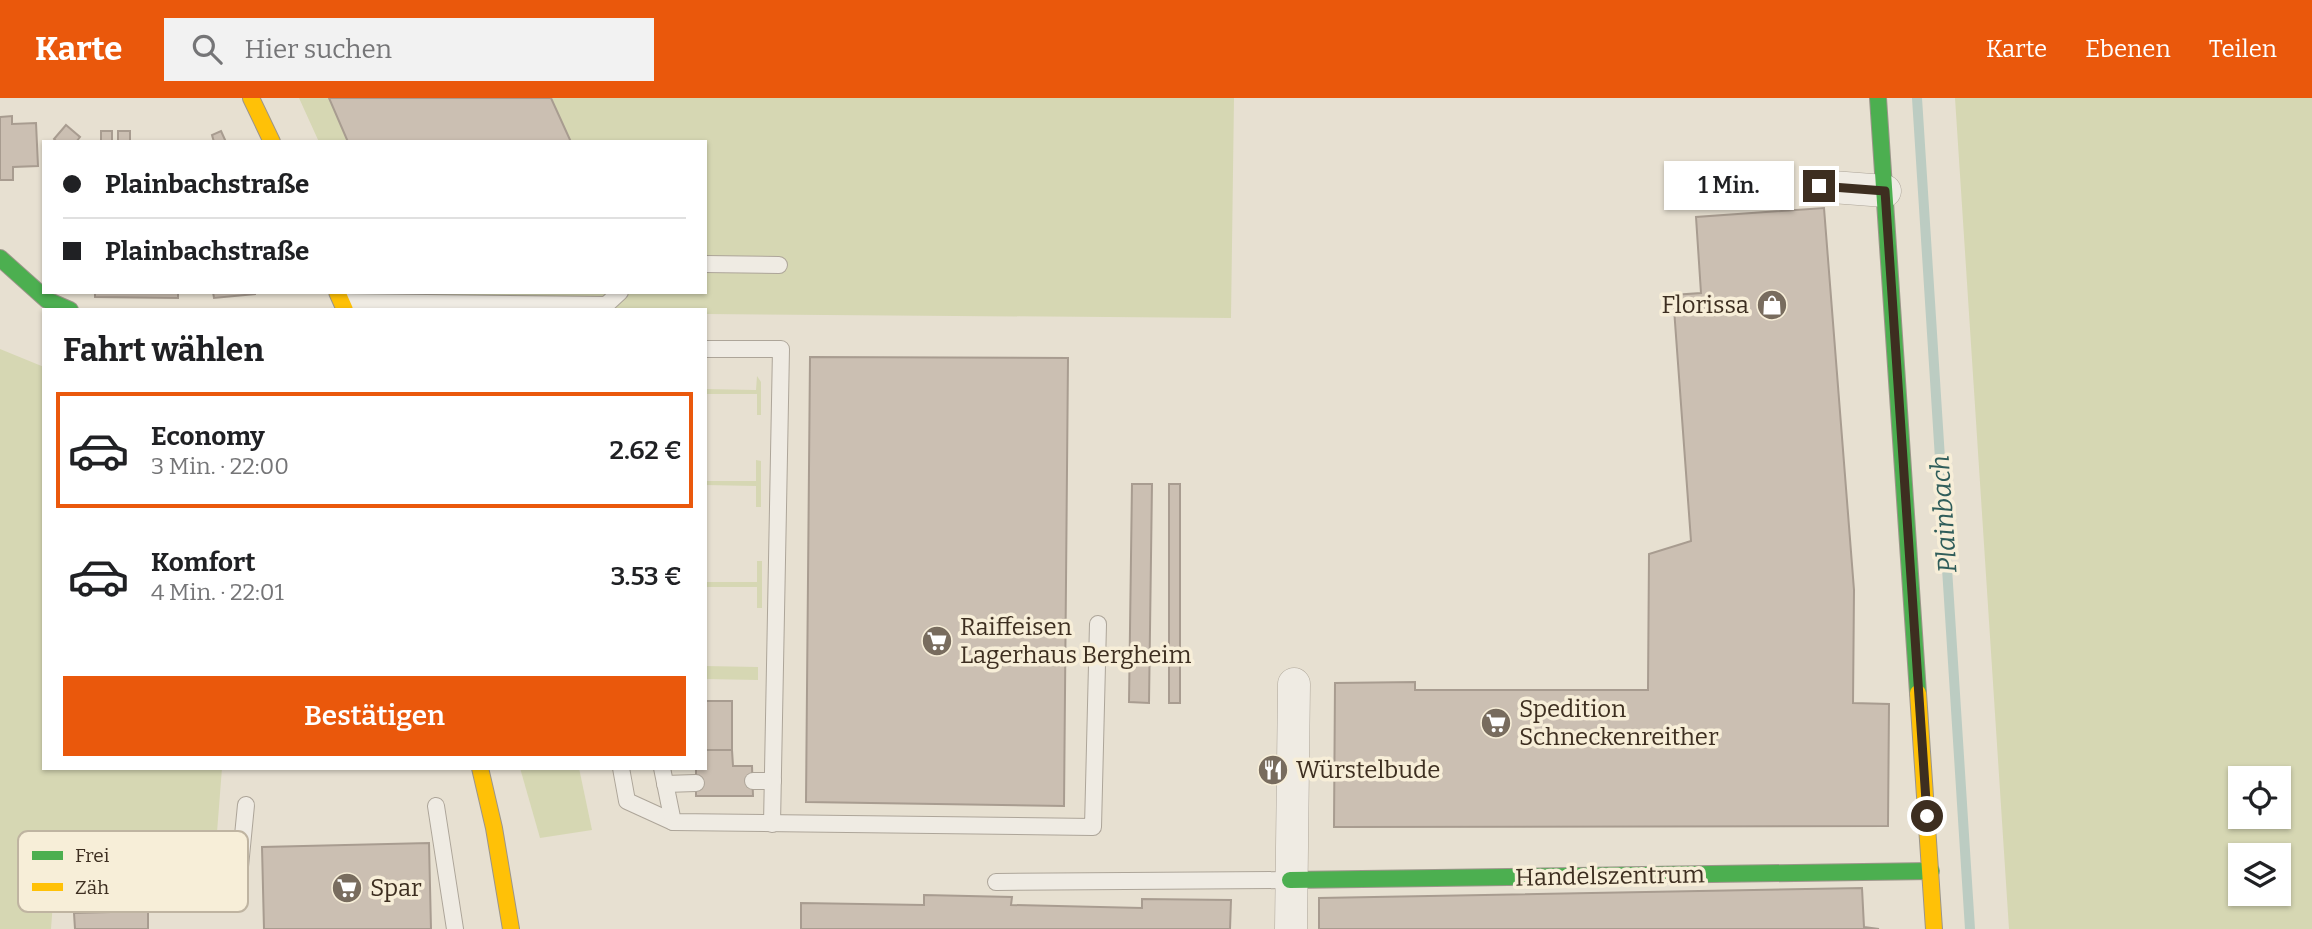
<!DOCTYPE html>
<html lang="de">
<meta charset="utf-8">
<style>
:root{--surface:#fff;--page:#f2f2f2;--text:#202124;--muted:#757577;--line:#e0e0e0;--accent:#ea580c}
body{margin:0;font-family:Bitter,serif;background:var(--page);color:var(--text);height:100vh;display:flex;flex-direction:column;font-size:26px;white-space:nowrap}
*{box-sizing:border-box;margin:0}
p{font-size:23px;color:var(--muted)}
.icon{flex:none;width:38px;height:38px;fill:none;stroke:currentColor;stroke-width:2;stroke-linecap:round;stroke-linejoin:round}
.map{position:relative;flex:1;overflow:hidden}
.panel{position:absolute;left:42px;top:210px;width:665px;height:462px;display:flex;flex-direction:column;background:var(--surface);border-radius:0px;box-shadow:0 2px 5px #0004}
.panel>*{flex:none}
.guide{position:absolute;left:42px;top:42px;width:665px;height:154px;border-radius:0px;box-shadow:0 2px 5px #0004;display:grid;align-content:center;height:154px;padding:0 21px;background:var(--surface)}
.controls{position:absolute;left:2228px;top:668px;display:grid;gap:14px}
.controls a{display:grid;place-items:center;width:63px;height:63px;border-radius:0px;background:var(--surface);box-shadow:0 2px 5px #0004;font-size:35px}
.end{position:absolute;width:32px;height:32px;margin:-16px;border:9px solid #3d2e20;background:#fff;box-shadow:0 0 0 4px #fff}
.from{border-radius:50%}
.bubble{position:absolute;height:49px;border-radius:0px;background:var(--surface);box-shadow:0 2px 5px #0004;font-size:23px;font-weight:600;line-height:49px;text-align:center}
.guide b{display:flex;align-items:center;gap:24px;height:66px;font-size:26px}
.guide b+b{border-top:2px solid var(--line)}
.guide i{width:18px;height:18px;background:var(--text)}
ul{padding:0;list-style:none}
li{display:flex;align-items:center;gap:21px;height:116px;margin:0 14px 10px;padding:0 7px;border:4px solid transparent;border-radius:0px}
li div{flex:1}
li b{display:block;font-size:26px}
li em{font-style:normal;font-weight:600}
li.selected{border-color:var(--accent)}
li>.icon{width:63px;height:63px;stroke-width:1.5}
h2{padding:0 21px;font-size:32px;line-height:84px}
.button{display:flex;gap:14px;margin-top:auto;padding:14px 21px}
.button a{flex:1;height:80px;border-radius:0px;background:var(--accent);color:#fff;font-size:28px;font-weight:600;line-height:80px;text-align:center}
header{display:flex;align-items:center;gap:42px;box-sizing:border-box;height:98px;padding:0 35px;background:var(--accent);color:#fff}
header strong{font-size:33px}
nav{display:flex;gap:38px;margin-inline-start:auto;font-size:24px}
.search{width:490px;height:63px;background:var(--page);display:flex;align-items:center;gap:18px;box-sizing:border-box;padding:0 24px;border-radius:0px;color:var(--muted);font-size:26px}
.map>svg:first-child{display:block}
.green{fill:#d6d7b3;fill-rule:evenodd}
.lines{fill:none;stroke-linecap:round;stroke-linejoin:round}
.stream{stroke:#bcccc2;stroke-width:10}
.building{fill:#cbbfb2;stroke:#a89c90;stroke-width:2}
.lane-casing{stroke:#ada599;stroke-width:18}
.street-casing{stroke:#ada599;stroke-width:33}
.fast-casing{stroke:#9c958a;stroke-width:18}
.slow-casing{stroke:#9c958a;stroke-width:18}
.lane{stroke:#efebe3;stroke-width:16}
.street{stroke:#efebe3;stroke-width:32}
.fast{stroke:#4caf50;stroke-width:16}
.slow{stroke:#ffc107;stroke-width:16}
.route{stroke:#3d2e20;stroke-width:9}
.labels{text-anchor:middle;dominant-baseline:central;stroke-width:7;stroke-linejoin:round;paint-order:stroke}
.poi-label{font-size:24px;fill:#3d2e20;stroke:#f7eed8;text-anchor:start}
.street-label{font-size:24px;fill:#3d2e20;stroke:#f7eed8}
.water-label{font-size:26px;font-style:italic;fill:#2f5d5a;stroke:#f7eed8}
.key{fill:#f7eed8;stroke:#bfb4a1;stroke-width:2}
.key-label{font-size:19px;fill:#3d2e20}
</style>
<header>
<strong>Karte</strong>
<div class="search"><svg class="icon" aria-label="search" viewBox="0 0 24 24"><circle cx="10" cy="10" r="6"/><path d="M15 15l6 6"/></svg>Hier suchen</div>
<nav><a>Karte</a><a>Ebenen</a><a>Teilen</a></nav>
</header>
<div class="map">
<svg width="2312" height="831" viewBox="0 0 2312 831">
<rect width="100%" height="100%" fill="#e7e0d1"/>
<!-- green -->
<g class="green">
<polygon points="299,0 1234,0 1231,220 705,216 705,212 397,212 389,194 705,194 705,44 319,44"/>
<path d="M 1955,0 L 2312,0 L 2312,831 L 2009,831 ZM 2240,681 L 2278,681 L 2278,719 L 2240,719 ZM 2240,758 L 2278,758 L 2278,796 L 2240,796 Z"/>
<polygon points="0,251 44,269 44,670 222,670 213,786 54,790 51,831 0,831"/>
<polygon points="757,278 761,284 761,317 757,317 757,296 705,296 705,291 756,292"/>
<polygon points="756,362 761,363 761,409 756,409 756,388 705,387 705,383 756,383"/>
<polygon points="757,463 762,463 762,510 757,510 757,489 705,489 705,484 757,484"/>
<polygon points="705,568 758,569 758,582 705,581"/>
<polygon points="520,670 579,670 592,732 540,740"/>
</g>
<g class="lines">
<!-- stream -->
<polyline class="stream" points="1917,0 1970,831"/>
</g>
<!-- building -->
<g class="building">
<polygon points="329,0 551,0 571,44 348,44"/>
<polygon points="12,18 12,26 36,25 38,68 13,69 13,82 0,82 0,19"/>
<polygon points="66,27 80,39 76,44 57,44 54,41"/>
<rect x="101" y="33" width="11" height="11"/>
<rect x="118" y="33" width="12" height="11"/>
<polygon points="221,33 226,44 214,44 212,37"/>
<polygon points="1824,110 1854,492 1853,605 1889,606 1888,728 1334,729 1335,585 1415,584 1415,592 1648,592 1649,456 1691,443 1673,197 1701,195 1696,119"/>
<polygon points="95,194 178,194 178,200 95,199"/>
<polygon points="213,194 255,194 255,196 214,200"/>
<polygon points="810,259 1068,260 1064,708 806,704"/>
<polygon points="1132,386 1152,386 1149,605 1129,604"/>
<rect x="1169" y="386" width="11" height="219"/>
<rect x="705" y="603" width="27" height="49"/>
<polygon points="705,652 732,652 733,668 752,668 753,698 696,698 696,670 705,670"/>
<polygon points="429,745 431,831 264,831 262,749"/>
<polygon points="1862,790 1864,829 1879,831 1319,831 1319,800"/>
<polygon points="924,797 1012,799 1011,807 1142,810 1142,801 1231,802 1230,831 801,831 801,805 924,807"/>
<polygon points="148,813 148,831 75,831 74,815"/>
</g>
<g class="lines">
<!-- lane casing -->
<g class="lane-casing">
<g id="lane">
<polyline points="705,166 779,167"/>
<polyline points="344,204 606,207 620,194"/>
<polyline points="705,251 781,251 772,726"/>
<polyline points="621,670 627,703 673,724"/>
<polyline points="662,670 673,724 1093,729 1098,526"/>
<polyline points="753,683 773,683"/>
<polyline points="665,686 696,685"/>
<polyline points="436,708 455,831"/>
<polyline points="996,784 1290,782"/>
<polyline points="237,799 246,707"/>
</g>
</g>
<!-- street casing -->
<g class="street-casing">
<g id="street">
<polyline points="1819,88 1885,93"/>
<polyline points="1291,831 1294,586"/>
</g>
</g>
<!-- fast casing -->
<g class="fast-casing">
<g id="fast">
<polyline points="1878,0 1918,595"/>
<polyline points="0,160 47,202 70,212"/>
<polyline points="1290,782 1931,773"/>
</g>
</g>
<!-- slow casing -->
<g class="slow-casing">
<g id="slow">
<polyline points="251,0 272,44"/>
<polyline points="337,194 345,212"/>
<polyline points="1918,595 1934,831"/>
<polyline points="480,670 494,730 511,831"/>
</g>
</g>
<!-- lane -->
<use href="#lane" class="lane"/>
<!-- street -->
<use href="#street" class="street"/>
<!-- fast -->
<use href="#fast" class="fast"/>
<!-- slow -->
<use href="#slow" class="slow"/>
</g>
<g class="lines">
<!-- route -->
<polyline class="route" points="1819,88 1885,93 1927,718"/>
</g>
<!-- icons -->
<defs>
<g id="shop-disc" transform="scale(1.575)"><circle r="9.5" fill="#786c5e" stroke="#f7eed8"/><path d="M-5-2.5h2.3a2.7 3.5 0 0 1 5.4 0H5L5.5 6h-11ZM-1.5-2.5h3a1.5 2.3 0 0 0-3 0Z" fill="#fff"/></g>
<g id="supermarket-disc" transform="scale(1.575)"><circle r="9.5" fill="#786c5e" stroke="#f7eed8"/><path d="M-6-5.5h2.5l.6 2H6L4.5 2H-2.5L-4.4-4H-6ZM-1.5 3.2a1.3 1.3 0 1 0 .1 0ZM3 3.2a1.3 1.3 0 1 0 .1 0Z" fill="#fff"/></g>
<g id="restaurant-disc" transform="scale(1.575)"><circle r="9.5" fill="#786c5e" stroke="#f7eed8"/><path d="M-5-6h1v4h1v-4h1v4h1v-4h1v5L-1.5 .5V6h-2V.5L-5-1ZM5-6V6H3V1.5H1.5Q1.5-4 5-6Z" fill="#fff"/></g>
</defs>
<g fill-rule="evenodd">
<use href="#shop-disc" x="1772" y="207"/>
<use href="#supermarket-disc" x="937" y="543"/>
<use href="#supermarket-disc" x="1496" y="625"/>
<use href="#restaurant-disc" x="1273" y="672"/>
<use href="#supermarket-disc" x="347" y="790"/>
</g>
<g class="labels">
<!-- poi labels -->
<g class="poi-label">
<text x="1749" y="207" text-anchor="end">Florissa</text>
<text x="960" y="529">Raiffeisen<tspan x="960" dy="28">Lagerhaus Bergheim</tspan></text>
<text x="1519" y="611">Spedition<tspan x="1519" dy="28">Schneckenreither</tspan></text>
<text x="1296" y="672">Würstelbude</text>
<text x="370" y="790">Spar</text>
</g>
<!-- street labels -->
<g class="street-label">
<text transform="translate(1610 778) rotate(-1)">Handelszentrum</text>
</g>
<!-- water labels -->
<g class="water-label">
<text transform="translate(1944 416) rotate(-94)">Plainbach</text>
</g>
</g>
<!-- legend -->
<rect x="18" y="733" width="230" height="81" rx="10" class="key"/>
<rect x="32" y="753" width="31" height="9" fill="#4caf50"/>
<rect x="32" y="785" width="31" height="8" fill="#ffc107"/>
<g class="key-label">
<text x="75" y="764">Frei</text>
<text x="75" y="796">Zäh</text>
</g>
</svg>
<div class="controls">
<a><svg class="icon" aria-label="locate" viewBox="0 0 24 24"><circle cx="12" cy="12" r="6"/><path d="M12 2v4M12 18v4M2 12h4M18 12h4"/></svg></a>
<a><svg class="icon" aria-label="layers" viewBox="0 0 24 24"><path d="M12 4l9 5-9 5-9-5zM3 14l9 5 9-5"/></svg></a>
</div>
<i class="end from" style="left:1927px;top:718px"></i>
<i class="end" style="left:1819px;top:88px"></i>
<div class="bubble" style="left:1664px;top:63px;width:130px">1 Min.</div>
<div class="guide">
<b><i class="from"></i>Plainbachstraße</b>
<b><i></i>Plainbachstraße</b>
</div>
<section class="panel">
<h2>Fahrt wählen</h2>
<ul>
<li class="selected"><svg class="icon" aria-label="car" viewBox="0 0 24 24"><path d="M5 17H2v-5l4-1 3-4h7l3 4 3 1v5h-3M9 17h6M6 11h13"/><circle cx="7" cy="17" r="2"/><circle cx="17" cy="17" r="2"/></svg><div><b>Economy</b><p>3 Min. · 22:00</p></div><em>2.62 €</em></li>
<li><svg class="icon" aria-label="car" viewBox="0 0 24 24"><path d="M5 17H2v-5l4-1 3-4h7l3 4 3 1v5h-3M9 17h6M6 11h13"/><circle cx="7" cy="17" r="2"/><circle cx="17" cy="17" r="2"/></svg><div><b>Komfort</b><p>4 Min. · 22:01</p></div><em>3.53 €</em></li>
</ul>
<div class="button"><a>Bestätigen</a></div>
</section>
</div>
